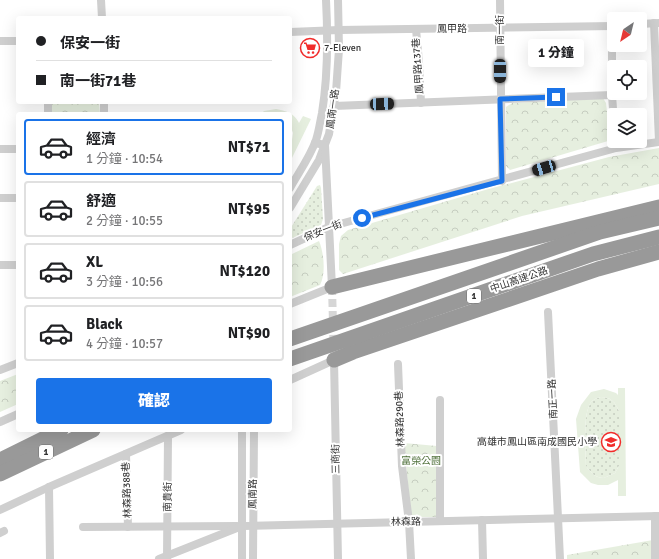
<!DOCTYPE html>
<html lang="zh-TW">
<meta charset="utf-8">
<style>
:root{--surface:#fff;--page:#f6f6f6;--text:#202124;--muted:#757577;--line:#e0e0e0;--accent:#1a73e8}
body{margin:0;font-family:Signika,"Noto Sans TC",sans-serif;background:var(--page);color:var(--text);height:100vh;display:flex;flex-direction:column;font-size:15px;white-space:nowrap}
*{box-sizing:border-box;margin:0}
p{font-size:13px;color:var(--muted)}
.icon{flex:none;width:22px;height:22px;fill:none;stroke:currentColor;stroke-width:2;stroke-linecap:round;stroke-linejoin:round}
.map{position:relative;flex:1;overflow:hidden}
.panel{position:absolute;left:16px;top:112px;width:276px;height:320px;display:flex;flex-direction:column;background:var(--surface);border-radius:4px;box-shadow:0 4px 16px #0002}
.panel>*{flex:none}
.top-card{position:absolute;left:16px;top:16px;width:276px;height:88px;border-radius:4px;box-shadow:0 4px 16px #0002;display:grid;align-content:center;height:88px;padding:0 20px;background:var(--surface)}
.needle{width:26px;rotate:215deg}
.buttons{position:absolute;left:607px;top:12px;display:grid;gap:8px}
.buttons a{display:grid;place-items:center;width:40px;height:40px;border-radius:4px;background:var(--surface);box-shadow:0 4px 16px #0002;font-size:20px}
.end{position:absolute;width:18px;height:18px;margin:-9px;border:5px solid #1a73e8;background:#fff;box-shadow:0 0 0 2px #fff}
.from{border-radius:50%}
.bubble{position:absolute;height:28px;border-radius:4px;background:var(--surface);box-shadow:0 4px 16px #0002;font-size:13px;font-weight:800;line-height:28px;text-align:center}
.car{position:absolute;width:12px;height:24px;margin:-12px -6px;border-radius:5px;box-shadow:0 0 3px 1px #0007;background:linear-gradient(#222 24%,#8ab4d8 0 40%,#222 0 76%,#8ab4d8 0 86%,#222 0)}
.top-card b{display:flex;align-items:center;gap:14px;height:38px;font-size:15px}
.top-card b+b{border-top:1px solid var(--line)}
.top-card i{width:10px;height:10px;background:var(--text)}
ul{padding:7px 0 0;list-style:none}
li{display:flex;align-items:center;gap:12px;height:56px;margin:0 8px 6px;padding:0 12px;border:2px solid var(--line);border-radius:4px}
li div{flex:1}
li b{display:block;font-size:15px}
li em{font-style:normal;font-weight:800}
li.active{border-color:var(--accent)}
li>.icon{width:36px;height:36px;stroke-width:1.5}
.action{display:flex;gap:8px;margin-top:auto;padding:8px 20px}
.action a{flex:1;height:46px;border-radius:4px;background:var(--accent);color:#fff;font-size:16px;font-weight:800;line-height:46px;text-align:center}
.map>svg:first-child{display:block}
.grass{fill:url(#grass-dots)}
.park{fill:url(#park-crowns)}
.pitch{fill:#e6efdf;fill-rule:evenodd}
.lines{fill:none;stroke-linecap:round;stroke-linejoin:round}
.street-tunnel{stroke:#d6d6d6;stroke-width:8;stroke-dasharray:8 4;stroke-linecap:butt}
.street{stroke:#cfcfcf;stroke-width:8}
.highway{stroke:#999;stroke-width:15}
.highway-bridge{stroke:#999;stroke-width:15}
.route{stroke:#1a73e8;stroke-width:5}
.labels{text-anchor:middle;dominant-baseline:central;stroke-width:4;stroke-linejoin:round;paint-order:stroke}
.shield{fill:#fff;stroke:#707070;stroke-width:1}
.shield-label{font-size:9px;font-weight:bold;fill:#323232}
.street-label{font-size:10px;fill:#323232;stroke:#fff}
.poi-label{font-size:10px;fill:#323232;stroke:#fff;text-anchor:start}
.park-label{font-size:10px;fill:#50713b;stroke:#fff}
</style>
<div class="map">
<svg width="659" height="559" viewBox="0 0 659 559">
<defs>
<pattern id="grass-dots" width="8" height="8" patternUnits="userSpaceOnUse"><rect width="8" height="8" fill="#e6efdf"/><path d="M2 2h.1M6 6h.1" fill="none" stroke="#c6cdc0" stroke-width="1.8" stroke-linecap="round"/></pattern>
<pattern id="park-crowns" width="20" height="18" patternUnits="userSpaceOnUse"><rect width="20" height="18" fill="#e6efdf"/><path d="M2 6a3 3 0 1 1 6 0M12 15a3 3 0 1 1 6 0" fill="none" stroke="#c6cdc0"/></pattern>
</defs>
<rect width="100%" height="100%" fill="#fff"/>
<!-- grass -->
<g class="grass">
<polygon points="320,185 321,188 323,219 321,225 290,239 290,229 317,186"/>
<path d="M 601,397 C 611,397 615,402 619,411 L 619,466 L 615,473 L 604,478 C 595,478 591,473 586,466 C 586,451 583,419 589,406 C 591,400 596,398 601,397 Z"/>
</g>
<!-- park -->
<g class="park">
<polygon points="603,98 606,103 610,137 608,141 510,170 506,166 506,107 512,103"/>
<polygon points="51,102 99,102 100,114 51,114"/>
<polygon points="659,148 659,184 522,216 343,274 339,270 339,244 341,236 348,230 485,190 609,157"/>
<path d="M 319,241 C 324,253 326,274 320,285 L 290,297 L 290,255 Z"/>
<polygon points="18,374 18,404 0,412 0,381"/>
<polygon points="404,443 437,446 437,517 411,517"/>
<polygon points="653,540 653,559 567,559 567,555"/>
</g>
<!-- pitch -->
<g class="pitch">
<path d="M 276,109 C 287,111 294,113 299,123 L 303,116 L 311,119 L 290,162 L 290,145 L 292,140 L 293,133 L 290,125 L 290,114 L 261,114 L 264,111 Z"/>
<path d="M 618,388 L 625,388 L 626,496 L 618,496 L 618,480 L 608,485 L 598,485 L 591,483 L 580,472 L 576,419 L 581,405 L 591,392 L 604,389 L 616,393 L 618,395 ZM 601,397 C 611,397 615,402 619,411 L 619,466 L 615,473 L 604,478 C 595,478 591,473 586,466 C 586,451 583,419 589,406 C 591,400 596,398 601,397 Z"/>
</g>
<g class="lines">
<!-- street-tunnel -->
<polyline class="street-tunnel" points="332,287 334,360"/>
<!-- street -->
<g class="street">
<polyline points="101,0 102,18"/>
<polyline points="500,0 502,181"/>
<polyline points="654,23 659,141"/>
<polyline points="640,24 659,23"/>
<polyline points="612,27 612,95 614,123"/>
<polyline points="416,29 419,62 421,103"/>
<polyline points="290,32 339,30 614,26"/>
<polyline points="0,41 18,41"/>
<polyline points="104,102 104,114"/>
<polyline points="334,106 612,95"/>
<polyline points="48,114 48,102"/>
<polyline points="0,149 18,149"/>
<path d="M 290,188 C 299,172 310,157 316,140 C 319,131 320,122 322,113 C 328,76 328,38 326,0"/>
<polyline points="0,198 18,198"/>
<polyline points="290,208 319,160 329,134 336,92 339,49 338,0"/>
<polyline points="290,245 329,227 616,148 659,142"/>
<polyline points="0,265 18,265"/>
<polyline points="290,304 332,287 325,145 315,143"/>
<polyline points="548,312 560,559"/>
<polyline points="398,364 402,466 409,522 411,559"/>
<polyline points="0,370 18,363"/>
<polyline points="290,380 334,360 338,559"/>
<polyline points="440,400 440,521"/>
<polyline points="0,422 18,414"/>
<polyline points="242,430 242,559"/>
<polyline points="126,454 128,527"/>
<polyline points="49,487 50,559"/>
<polyline points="0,510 49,487 181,430"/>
<polyline points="655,516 655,559"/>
<polyline points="482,520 483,559"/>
<polyline points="83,527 237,526"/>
<polyline points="0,533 4,531"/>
<polyline points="159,559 242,526 659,516"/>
<polyline points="167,559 168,436"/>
<polyline points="253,559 254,430"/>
</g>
<!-- highway -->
<g class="highway">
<polyline points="332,287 659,207"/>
<polyline points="334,360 353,352 598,269 659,252"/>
<polyline points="0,460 61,430"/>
<polyline points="0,474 93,430"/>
</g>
<!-- highway-bridge -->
<g class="highway-bridge">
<polyline points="290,339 600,232 659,218"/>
<polyline points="290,359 593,254 659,237"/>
</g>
</g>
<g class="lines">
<!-- route -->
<polyline class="route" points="362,218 502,181 500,99 556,97"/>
</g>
<!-- icons -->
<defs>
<g id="supermarket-ring" transform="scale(1)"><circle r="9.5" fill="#fff" stroke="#f12c2b" stroke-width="1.5"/><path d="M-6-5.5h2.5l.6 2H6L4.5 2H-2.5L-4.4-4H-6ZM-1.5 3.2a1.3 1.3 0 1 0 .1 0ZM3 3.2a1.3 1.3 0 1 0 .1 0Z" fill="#f12c2b"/></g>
<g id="school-ring" transform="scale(1)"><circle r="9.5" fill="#fff" stroke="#f12c2b" stroke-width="1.5"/><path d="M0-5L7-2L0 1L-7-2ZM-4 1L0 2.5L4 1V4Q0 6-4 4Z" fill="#f12c2b"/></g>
</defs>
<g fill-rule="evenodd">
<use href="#supermarket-ring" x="310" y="48"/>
<use href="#school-ring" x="611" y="442"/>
</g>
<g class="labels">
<!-- shield labels -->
<g class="shield">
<rect x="467" y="289" width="14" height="14" rx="3"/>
<rect x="39" y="445" width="14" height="14" rx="3"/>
</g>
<g class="shield-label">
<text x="474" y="296">1</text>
<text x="46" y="452">1</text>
</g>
<!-- street labels -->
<g class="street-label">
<text x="452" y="29">鳳甲路</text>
<text transform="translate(500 30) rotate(-90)">南一街</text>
<text transform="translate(418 66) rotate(-94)">鳳甲路137巷</text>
<text transform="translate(333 109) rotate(-82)">鳳南一路</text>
<text transform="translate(323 231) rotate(-22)">保安一街</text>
<text transform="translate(519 280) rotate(-19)">中山高速公路</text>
<text transform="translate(553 399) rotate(-93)">南正一路</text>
<text transform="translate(400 419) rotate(-92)">林森路290巷</text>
<text transform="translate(336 459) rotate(-91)">三商街</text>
<text transform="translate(127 490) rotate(-92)">林森路388巷</text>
<text transform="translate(253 494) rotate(-89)">鳳南路</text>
<text transform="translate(168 497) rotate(-89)">南貴街</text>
<text transform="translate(406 522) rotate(-1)">林森路</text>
</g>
<!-- poi labels -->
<g class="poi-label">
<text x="324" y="48">7-Eleven</text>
<text x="597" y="442" text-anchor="end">高雄市鳳山區南成國民小學</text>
</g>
<!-- park labels -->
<g class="park-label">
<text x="421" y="461">富榮公園</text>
</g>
</g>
</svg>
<div class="buttons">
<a><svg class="needle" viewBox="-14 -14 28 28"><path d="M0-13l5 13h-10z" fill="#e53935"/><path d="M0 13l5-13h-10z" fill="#757577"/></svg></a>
<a><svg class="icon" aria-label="locate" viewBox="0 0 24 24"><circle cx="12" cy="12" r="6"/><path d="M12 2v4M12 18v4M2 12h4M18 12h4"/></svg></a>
<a><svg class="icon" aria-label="layers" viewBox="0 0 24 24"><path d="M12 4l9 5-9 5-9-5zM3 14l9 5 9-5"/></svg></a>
</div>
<i class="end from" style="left:362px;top:218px"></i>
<i class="end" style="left:556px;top:97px"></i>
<div class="bubble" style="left:528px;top:39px;width:56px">1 分鐘</div>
<i class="car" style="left:500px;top:71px;rotate:180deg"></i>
<i class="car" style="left:382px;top:104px;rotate:88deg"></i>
<i class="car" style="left:544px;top:168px;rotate:254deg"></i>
<div class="top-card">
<b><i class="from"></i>保安一街</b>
<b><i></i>南一街71巷</b>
</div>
<section class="panel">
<ul>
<li class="active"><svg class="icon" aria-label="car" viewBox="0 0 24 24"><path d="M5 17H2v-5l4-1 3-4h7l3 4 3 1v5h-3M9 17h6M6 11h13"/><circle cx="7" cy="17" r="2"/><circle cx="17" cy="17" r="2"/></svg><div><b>經濟</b><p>1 分鐘 · 10:54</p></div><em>NT$71</em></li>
<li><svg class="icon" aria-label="car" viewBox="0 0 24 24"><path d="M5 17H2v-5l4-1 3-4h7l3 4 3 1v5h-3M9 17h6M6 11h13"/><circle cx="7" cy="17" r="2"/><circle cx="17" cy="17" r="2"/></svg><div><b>舒適</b><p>2 分鐘 · 10:55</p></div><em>NT$95</em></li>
<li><svg class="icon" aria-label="car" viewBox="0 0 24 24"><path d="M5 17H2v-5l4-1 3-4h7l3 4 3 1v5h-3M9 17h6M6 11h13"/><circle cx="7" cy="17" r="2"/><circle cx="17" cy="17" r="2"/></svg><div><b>XL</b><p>3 分鐘 · 10:56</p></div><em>NT$120</em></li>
<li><svg class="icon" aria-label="car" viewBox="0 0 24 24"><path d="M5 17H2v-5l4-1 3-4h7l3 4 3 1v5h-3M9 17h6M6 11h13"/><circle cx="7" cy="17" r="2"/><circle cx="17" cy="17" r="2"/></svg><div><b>Black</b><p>4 分鐘 · 10:57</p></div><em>NT$90</em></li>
</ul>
<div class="action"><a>確認</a></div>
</section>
</div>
